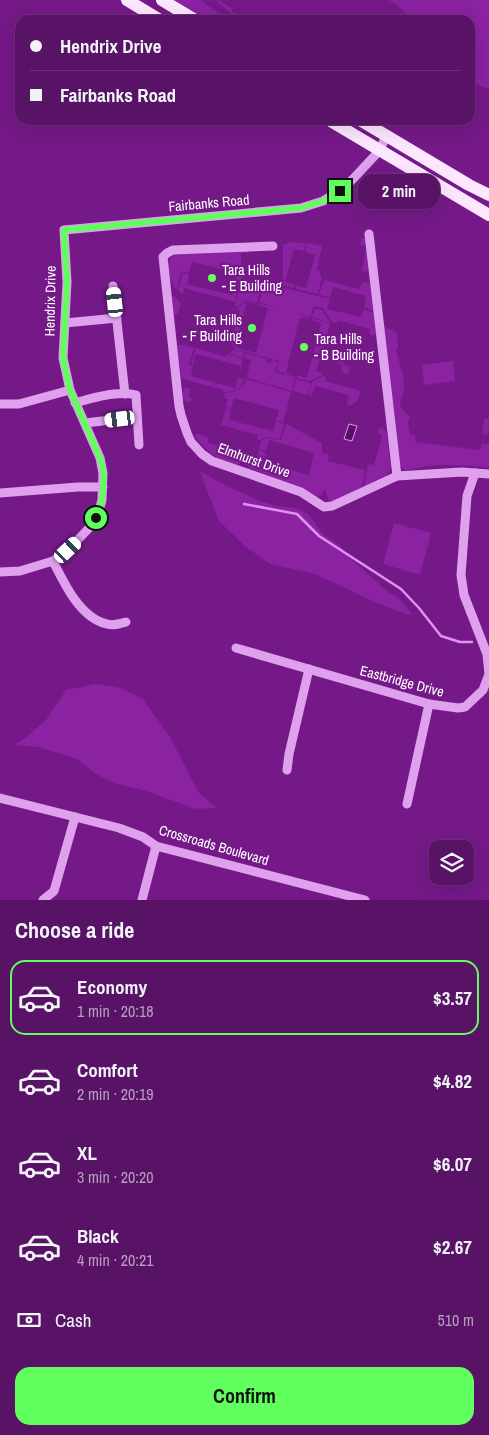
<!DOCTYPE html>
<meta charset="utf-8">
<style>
:root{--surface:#581366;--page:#61206f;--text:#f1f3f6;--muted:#b79ebf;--line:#6d327a;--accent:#61ff5d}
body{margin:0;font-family:"Archivo Narrow",sans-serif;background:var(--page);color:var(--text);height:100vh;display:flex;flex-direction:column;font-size:19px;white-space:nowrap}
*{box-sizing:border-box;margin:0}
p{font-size:16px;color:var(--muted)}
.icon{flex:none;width:28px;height:28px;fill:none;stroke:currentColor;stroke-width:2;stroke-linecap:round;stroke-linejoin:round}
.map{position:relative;height:900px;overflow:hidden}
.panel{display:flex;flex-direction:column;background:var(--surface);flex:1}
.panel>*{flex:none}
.banner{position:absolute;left:15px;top:15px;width:460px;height:110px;border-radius:15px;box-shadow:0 5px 20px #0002,0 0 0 1px var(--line);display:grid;align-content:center;height:110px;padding:0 15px;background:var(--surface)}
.fabs{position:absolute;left:429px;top:840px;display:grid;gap:10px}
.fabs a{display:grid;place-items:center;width:45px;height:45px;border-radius:10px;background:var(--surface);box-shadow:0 5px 20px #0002,0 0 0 1px var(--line);font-size:25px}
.end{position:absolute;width:22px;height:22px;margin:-11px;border:6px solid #61ff5d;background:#111;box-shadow:0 0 0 2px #111}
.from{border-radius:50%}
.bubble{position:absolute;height:35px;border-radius:15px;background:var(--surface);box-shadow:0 5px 20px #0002,0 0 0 1px var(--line);font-size:16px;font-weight:800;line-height:35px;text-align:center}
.car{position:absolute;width:15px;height:30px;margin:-15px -8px;border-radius:6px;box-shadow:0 0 4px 1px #0007;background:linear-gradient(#fff 24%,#345 0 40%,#fff 0 76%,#345 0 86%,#fff 0)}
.banner b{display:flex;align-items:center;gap:18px;height:48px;font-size:19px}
.banner b+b{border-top:1px solid var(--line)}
.banner i{width:12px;height:12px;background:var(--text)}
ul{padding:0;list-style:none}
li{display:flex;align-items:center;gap:15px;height:75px;margin:0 10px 8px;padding:0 5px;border:2px solid transparent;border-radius:15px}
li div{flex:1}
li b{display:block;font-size:19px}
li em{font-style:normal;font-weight:800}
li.current{border-color:var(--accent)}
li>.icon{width:45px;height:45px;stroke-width:1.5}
h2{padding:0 15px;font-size:22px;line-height:60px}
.pay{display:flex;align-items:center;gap:12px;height:55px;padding:0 15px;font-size:19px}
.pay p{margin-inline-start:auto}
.button{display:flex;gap:10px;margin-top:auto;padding:10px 15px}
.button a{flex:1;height:58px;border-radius:15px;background:var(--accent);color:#111;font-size:20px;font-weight:800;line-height:58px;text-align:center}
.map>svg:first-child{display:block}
.green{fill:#8a22a1}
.water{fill:#581066;stroke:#dd94ef}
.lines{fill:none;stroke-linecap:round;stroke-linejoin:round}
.stream{stroke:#dd94ef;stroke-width:2.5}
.minor{stroke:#dfa1ed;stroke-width:9}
.major{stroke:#fce7ff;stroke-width:12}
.route{stroke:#61ff5d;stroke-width:6}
.poi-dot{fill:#61ff5d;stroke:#751988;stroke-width:2}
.labels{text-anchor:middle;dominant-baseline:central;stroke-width:4.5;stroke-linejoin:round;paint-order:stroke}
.street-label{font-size:14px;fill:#fff;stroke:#751988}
.poi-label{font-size:14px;fill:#fff;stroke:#751988;text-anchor:start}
</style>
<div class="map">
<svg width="489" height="900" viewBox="0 0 489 900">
<rect width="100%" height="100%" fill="#751988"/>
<!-- green -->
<g class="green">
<polygon points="172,0 200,0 228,20 205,20"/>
<polygon points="218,0 232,8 231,11 243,18 242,20 240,20 217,2"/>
<path d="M 389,0 L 489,0 L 489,89 L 476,84 L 470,83 L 470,20 L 408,20 C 405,10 397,5 389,0 Z"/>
<polygon points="362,238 365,238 369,269 368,271 362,272 366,246 360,245"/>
<polygon points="291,242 306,243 304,251 294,249 285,282 295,285 294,288 283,285 283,245"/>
<polygon points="307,243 322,246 317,270 320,271 320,275 322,275 318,294 296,289 296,285 306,288 315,255 305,252"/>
<path d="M 247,249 L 249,252 L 248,253 L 241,253 L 241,284 L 235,283 L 237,273 L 192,262 L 189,273 L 181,271 L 177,290 C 171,285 165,268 169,261 C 170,257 172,256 175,254 Z"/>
<polygon points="182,273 189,274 187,284 232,295 235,285 238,285 235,302 184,288 183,294 178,291"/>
<polygon points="324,280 359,289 362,282 370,283 373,311 364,307 366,296 333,287 330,297 319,295"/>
<polygon points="242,284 248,286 248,292 260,292 257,302 246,300 237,307 235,305 240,285"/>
<polygon points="276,286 330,299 327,309 361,317 364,309 374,313 376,334 372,336 369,333 370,329 337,320 337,323 332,322 323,308 314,306 310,317 292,312 310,318 309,319 300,317 286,372 295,376 277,371 279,361 246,352 246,350 256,353 268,308 257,305 258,303 283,309 259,302 262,292 272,292 272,288 275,288"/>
<polygon points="174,296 181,303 178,313 175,315 173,312 172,297"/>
<polygon points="247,301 256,303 256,304 247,302 235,347 245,350 245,352 238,350 244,353 243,358 230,354 232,350 235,350 231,342 240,310 236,309"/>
<polygon points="315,308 322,310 331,324 312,317"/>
<polygon points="312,318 326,323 330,325 316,371 322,373 322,375 310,381 297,378 297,375 307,378 321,323 312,320"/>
<path d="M 384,326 L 397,333 L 398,348 L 396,350 C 399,363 405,375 404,388 C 404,394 400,398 400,404 C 401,409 406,413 410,416 L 408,423 L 410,434 L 415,436 L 415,442 L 480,450 L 482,443 L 489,444 L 489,468 C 469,465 449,464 428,466 C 420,467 412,470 404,470 L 400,464 L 391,393 Z"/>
<path d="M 177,345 L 185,345 L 194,348 L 189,365 L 193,366 L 191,376 L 235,388 L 238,378 L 244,379 C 241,390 234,392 223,392 L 223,390 L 183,379 L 181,376 Z"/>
<polygon points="196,348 226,357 227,354 242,359 242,366 239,376 241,366 196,354 193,364 191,364"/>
<polygon points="246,353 267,359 266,362 271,364 272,360 278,362 275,372 295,377 292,391 247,378 251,360 244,358"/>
<polygon points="338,356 345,358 344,365 350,366 348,374 341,372 343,365 336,363"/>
<polygon points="453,361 455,381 424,385 422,365"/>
<polygon points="323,376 326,377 325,381 361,391 357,401 352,405 347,405 349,395 315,386 312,396 309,395 312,382"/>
<path d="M 246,379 L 291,392 L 283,422 L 276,420 L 279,410 L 234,398 L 231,408 L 226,407 L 228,399 L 225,398 L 225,395 L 222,393 C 234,393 242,391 246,379 Z"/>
<polygon points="296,379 311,383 308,395 293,391"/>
<polygon points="185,387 190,389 189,397 192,398 191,401 188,402 185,401 183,398 183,391"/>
<polygon points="226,408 231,409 229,420 273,431 276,421 284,424 280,439 268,437 259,440 257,439 258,435 221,425"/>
<polygon points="484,419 489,419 488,435 482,434"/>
<polygon points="286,424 322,443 322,453 329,454 328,461 365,470 362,487 330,503 325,490 323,491 323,494 317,497 303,488 249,468 249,465 251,463 255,464 259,450 266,453 264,462 309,475 314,453 269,440 266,451 259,449 261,441 267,438 281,440"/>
<polygon points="380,428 383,428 386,431 391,469 386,476 364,486 368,465 370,464 374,465 382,436 378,432"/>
<path d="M 196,434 L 200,434 L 209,438 L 208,443 L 245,453 C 244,457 243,462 239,464 C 236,465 234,464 231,463 C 216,458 205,450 195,437 Z"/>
<polygon points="199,470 217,481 257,500 276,506 296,508 308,514 316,525 324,535 340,545 347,555 388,592 400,599 413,615 405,614 377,603 315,574 270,564 246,547 219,521"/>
<polygon points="394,523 431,533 420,575 383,564"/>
<polygon points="95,684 121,688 143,699 170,737 199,793 217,808 196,809 140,789 116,784 96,774 77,759 38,747 14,745 25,738 46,720 66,690"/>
</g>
<!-- water -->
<polygon class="water" points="349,424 357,426 352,441 344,439"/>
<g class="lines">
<!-- stream -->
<polyline class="stream" points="244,504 297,514 319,536 401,589 419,608 441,636 460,642 472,642"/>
<!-- minor -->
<g class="minor">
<polyline points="369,234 397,476"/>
<polyline points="273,246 173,250 167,253 163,257 179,406 181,415 187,433 191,442 202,454 212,461 301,492 324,507 332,506 397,476 462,472 489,474"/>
<polyline points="113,286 125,394"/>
<polyline points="65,323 117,318"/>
<path d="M 75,403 C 91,398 119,390 136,395 L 139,445"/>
<polyline points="0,404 19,404 70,390"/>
<polyline points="85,423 137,417"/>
<polyline points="0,493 78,487 103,487"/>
<path d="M 53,561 C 64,583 80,618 107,624 C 113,626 119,624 126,622"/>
<polyline points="0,572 20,571 53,561 68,550 92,525 99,511 102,500 103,473 100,458 70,390 63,358 67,282 64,230 301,208 323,201 340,191 353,179 380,150 386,136"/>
<polyline points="236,648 429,704 458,708 465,707 483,690 489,674 487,654 464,595 461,575 467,496 475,473"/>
<polyline points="287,770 289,754 309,669"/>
<polyline points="0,798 119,828 143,837 156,846 365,900"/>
<polyline points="407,804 429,704"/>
<polyline points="43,900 54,891 75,817"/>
<polyline points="142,900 156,846"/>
</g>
<!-- major -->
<g class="major">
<polyline points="127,0 160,20"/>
<polyline points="162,0 195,20"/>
<polyline points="329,120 489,215"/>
<polyline points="360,120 469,185 489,195"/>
</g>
</g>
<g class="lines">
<!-- route -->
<polyline class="route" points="96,518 102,500 104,473 100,458 70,390 63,358 67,282 64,230 301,208 323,201 340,191"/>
</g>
<!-- markers -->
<g class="poi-dot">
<circle cx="212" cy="278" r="5"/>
<circle cx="252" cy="328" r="5"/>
<circle cx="304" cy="347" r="5"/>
</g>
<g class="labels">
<!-- street labels -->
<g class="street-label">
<text transform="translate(209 203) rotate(-5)">Fairbanks Road</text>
<text transform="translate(50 301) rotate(-89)">Hendrix Drive</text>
<text transform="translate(254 460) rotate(20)">Elmhurst Drive</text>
<text transform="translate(402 681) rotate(15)">Eastbridge Drive</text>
<text transform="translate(214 845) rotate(16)">Crossroads Boulevard</text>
</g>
<!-- poi labels -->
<g class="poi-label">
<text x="222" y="270">Tara Hills<tspan x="222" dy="16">- E Building</tspan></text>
<text x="242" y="320" text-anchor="end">Tara Hills<tspan x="242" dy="16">- F Building</tspan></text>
<text x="314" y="339">Tara Hills<tspan x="314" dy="16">- B Building</tspan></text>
</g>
</g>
</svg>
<div class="fabs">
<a><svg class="icon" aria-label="layers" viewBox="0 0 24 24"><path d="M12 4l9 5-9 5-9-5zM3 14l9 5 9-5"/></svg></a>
</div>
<i class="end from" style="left:96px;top:518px"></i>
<i class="end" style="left:340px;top:191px"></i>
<div class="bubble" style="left:358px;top:174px;width:82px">2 min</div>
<i class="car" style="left:115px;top:302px;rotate:354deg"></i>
<i class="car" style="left:120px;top:419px;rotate:263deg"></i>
<i class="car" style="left:68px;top:550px;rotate:47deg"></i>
<div class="banner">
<b><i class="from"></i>Hendrix Drive</b>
<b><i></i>Fairbanks Road</b>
</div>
</div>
<section class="panel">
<h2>Choose a ride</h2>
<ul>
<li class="current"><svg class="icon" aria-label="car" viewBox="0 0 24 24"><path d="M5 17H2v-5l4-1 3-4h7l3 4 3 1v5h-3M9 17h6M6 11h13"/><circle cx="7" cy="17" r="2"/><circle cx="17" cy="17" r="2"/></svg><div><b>Economy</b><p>1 min · 20:18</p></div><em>$3.57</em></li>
<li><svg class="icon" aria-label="car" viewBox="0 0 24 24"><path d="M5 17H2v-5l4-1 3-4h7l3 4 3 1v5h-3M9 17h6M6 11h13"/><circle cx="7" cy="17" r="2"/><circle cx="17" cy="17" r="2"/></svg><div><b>Comfort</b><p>2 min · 20:19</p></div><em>$4.82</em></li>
<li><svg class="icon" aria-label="car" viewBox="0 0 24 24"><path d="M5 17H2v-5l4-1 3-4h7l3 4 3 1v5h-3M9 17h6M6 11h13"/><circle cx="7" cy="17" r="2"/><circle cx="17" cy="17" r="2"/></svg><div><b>XL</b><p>3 min · 20:20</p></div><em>$6.07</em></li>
<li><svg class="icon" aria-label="car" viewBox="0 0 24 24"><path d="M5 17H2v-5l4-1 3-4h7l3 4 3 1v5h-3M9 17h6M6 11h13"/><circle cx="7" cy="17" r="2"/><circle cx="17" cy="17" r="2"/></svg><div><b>Black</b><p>4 min · 20:21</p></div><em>$2.67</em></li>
</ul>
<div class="pay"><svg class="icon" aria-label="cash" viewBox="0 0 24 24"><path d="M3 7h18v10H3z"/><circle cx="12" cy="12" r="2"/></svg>Cash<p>510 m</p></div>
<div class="button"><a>Confirm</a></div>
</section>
